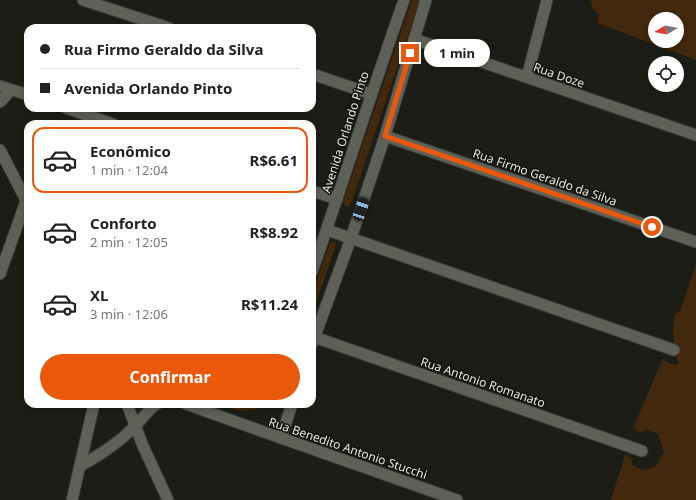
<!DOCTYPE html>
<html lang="pt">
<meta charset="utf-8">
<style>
:root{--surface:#fff;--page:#f6f6f6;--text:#222;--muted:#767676;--line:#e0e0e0;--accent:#ea580c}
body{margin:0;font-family:"Noto Sans",sans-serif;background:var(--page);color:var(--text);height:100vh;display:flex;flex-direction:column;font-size:15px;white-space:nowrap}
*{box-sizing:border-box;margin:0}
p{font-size:13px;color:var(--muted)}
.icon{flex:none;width:22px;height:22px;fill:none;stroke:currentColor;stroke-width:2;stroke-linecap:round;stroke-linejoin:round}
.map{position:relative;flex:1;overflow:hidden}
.side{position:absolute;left:24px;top:120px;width:292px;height:288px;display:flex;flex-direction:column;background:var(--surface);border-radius:12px;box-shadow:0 2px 6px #0003}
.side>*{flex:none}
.banner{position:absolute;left:24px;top:24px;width:292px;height:88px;border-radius:12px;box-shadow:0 2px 6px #0003;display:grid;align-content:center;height:88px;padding:0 16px;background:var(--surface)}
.needle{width:26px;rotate:260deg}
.fabs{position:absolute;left:648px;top:12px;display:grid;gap:8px}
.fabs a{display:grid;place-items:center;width:36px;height:36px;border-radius:50%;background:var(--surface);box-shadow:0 2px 6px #0003;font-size:20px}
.end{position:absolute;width:18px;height:18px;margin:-9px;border:5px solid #ea580c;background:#fff;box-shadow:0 0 0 2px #fff}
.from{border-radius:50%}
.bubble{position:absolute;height:28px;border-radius:14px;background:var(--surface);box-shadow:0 2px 6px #0003;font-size:13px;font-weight:700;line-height:28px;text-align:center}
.car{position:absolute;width:12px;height:24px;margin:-12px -6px;border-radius:5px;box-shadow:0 0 3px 1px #0007;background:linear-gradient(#222 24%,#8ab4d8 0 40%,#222 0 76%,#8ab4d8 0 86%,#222 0)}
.banner b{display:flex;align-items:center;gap:14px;height:38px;font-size:15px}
.banner b+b{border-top:1px solid var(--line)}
.banner i{width:10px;height:10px;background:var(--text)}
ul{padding:7px 0 0;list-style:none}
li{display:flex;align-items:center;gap:12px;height:66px;margin:0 8px 6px;padding:0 8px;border:2px solid transparent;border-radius:12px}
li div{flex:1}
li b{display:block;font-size:15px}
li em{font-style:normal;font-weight:700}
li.on{border-color:var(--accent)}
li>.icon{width:36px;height:36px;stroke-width:1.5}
.cta{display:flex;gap:8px;margin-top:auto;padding:8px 16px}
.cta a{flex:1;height:46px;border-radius:24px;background:var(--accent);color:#fff;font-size:16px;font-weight:700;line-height:46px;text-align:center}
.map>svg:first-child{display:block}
.green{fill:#42280d;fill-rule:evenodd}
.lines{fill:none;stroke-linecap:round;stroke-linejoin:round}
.minor-casing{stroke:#373934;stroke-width:13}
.minor{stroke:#5e6158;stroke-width:11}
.route{stroke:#ea580c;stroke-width:5}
.labels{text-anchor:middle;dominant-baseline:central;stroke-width:3;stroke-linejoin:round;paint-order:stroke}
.street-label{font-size:12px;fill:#e5e7e2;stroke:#12140d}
</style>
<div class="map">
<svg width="696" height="500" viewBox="0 0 696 500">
<rect width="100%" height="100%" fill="#1b1d16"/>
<!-- green -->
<g class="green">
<polygon points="412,0 420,0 350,207 345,206 343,202"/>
<path d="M 591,0 L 696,0 L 696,60 L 597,23 L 599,15 L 592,7 ZM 655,19 L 677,19 L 677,41 L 655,41 Z"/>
<polygon points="335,241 336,245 312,315 312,295 330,242"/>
<polygon points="696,264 696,500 611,500 625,455 631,458 633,466 645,470 656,466 664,452 658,434 647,430 638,432 633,428 663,358 670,364 678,365 673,335 672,335 673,331 674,316 681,309"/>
<polygon points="220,404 269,404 254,410 240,411"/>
</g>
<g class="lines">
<!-- minor casing -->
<g class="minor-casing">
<g id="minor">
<polyline points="83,0 169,28"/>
<polyline points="414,39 696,135"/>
<polyline points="312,74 371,94"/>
<polyline points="527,77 547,0"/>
<polyline points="0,86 28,95"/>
<polyline points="0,102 11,90"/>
<polyline points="66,108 113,124"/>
<polyline points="385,136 696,242"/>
<polyline points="0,150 28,204"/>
<polyline points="312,191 337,199"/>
<polyline points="327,230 674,350"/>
<path d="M 312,272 C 343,182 372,91 404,0"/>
<polyline points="0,274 26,201"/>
<polyline points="314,337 642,451"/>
<polyline points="312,344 351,238 385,136 426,0"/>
<polyline points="127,404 143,446 168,500"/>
<polyline points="186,404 281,438 457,500"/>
<polyline points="281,438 292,404"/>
<path d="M 80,466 C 100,455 119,443 135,426 C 143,419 148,409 157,404"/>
<polyline points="72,500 94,404"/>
</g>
</g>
<!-- minor -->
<use href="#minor" class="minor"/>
</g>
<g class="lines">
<!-- route -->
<polyline class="route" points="410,53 385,136 652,227"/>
</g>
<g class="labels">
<!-- street labels -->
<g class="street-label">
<text transform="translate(559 75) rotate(19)">Rua Doze</text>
<text transform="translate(345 132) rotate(-72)">Avenida Orlando Pinto</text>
<text transform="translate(545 177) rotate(19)">Rua Firmo Geraldo da Silva</text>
<text transform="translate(483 382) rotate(19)">Rua Antonio Romanato</text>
<text transform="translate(348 448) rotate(19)">Rua Benedito Antonio Stucchi</text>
</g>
</g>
</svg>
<div class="fabs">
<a><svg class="needle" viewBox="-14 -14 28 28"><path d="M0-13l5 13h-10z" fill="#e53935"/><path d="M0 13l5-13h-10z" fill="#767676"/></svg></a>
<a><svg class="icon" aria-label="locate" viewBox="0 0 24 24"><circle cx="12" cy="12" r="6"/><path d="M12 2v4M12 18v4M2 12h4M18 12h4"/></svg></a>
</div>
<i class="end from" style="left:652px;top:227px"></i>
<i class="end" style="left:410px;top:53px"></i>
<div class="bubble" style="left:424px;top:39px;width:66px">1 min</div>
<i class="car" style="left:361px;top:209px;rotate:18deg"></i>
<div class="banner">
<b><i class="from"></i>Rua Firmo Geraldo da Silva</b>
<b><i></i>Avenida Orlando Pinto</b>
</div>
<section class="side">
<ul>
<li class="on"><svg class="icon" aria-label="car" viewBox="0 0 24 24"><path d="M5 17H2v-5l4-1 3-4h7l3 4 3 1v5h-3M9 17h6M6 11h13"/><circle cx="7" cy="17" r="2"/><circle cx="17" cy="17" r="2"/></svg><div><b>Econômico</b><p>1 min · 12:04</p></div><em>R$6.61</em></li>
<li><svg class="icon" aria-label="car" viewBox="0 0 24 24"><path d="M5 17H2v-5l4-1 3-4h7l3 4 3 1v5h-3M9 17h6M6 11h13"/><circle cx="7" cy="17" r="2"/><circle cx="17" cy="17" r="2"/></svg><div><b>Conforto</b><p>2 min · 12:05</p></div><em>R$8.92</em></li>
<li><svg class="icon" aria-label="car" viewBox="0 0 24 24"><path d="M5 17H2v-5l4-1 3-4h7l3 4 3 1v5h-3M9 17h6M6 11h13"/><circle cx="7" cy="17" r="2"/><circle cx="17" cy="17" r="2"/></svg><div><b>XL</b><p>3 min · 12:06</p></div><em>R$11.24</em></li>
</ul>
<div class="cta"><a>Confirmar</a></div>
</section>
</div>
